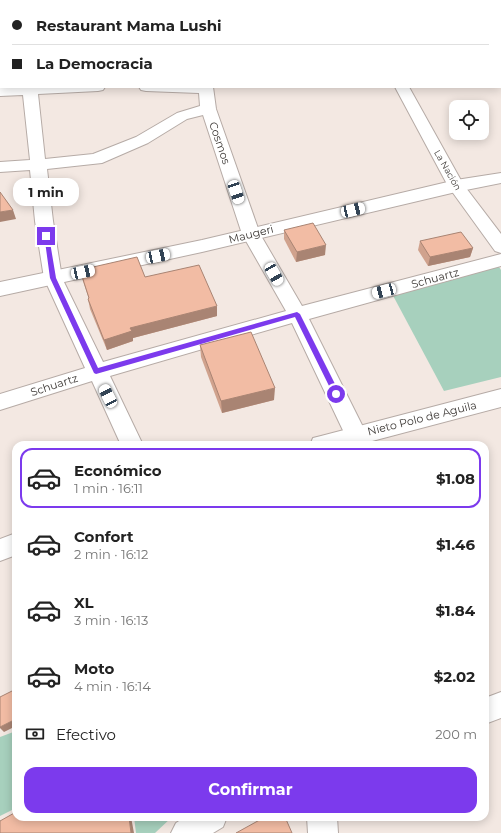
<!DOCTYPE html>
<html lang="es">
<meta charset="utf-8">
<style>
:root{--surface:#fff;--page:#f2f2f2;--text:#222;--muted:#767676;--line:#e0e0e0;--accent:#7c3aed}
body{margin:0;font-family:Montserrat,sans-serif;background:var(--page);color:var(--text);height:100vh;display:flex;flex-direction:column;font-size:15px;white-space:nowrap}
*{box-sizing:border-box;margin:0}
p{font-size:13px;color:var(--muted)}
.icon{flex:none;width:22px;height:22px;fill:none;stroke:currentColor;stroke-width:2;stroke-linecap:round;stroke-linejoin:round}
.map{position:relative;flex:1;overflow:hidden}
.side{position:absolute;left:12px;top:441px;width:477px;height:380px;display:flex;flex-direction:column;background:var(--surface);border-radius:12px;box-shadow:0 2px 10px #0003}
.side>*{flex:none}
.top-card{position:absolute;left:0px;top:0px;width:501px;height:88px;box-shadow:0 2px 10px #0003;display:grid;align-content:center;height:88px;padding:0 12px;background:var(--surface)}
.controls{position:absolute;left:449px;top:100px;display:grid;gap:8px}
.controls a{display:grid;place-items:center;width:40px;height:40px;border-radius:8px;background:var(--surface);box-shadow:0 2px 10px #0003;font-size:20px}
.end{position:absolute;width:18px;height:18px;margin:-9px;border:5px solid #7c3aed;background:#fff;box-shadow:0 0 0 2px #fff}
.from{border-radius:50%}
.bubble{position:absolute;height:28px;border-radius:12px;background:var(--surface);box-shadow:0 2px 10px #0003;font-size:13px;font-weight:700;line-height:28px;text-align:center}
.car{position:absolute;width:12px;height:24px;margin:-12px -6px;border-radius:5px;box-shadow:0 0 3px 1px #0007;background:linear-gradient(#fff 24%,#345 0 40%,#fff 0 76%,#345 0 86%,#fff 0)}
.top-card b{display:flex;align-items:center;gap:14px;height:38px;font-size:15px}
.top-card b+b{border-top:1px solid var(--line)}
.top-card i{width:10px;height:10px;background:var(--text)}
ul{padding:7px 0 0;list-style:none}
li{display:flex;align-items:center;gap:12px;height:60px;margin:0 8px 6px;padding:0 4px;border:2px solid transparent;border-radius:12px}
li div{flex:1}
li b{display:block;font-size:15px}
li em{font-style:normal;font-weight:700}
li.on{border-color:var(--accent)}
li>.icon{width:36px;height:36px;stroke-width:1.5}
.pay{display:flex;align-items:center;gap:10px;height:44px;padding:0 12px;font-size:15px}
.pay p{margin-inline-start:auto}
.cta{display:flex;gap:8px;margin-top:auto;padding:8px 12px}
.cta a{flex:1;height:46px;border-radius:12px;background:var(--accent);color:#fff;font-size:16px;font-weight:700;line-height:46px;text-align:center}
.map>svg:first-child{display:block}
.green{fill:#a7d0bd}
.lines{fill:none;stroke-linecap:round;stroke-linejoin:round}
.minor-casing{stroke:#b6aba6;stroke-width:2}
.tertiary-casing{stroke:#b6aba6;stroke-width:2}
.minor{fill:#fff;fill-rule:evenodd}
.tertiary{fill:#fff;fill-rule:evenodd}
.wall{fill:#d0a28d}
.shaded-wall{fill:#a98473}
.building{fill:#f2bca4;stroke:#a98473}
.route{fill:#7c3aed}
.labels{text-anchor:middle;dominant-baseline:central;stroke-width:3;stroke-linejoin:round;paint-order:stroke}
.far-street-label{font-size:9px;fill:#3f3b38;stroke:#fff}
.street-label{font-size:11px;fill:#3f3b38;stroke:#fff}
</style>
<div class="map">
<svg width="501" height="833" viewBox="0 0 501 833">
<rect width="100%" height="100%" fill="#f3e8e2"/>
<!-- green -->
<g class="green">
<polygon points="499,267 501,270 501,377 444,391 390,290"/>
<polygon points="16,731 16,808 0,816 0,737"/>
<polygon points="134,817 172,817 155,833 136,833"/>
</g>
<g class="lines">
<!-- minor casing -->
<g class="minor-casing">
<g id="minor">
<rect x="176" y="0" width="13" height="1"/>
<rect x="364" y="0" width="13" height="1"/>
<rect x="500" y="41" width="1" height="8"/>
<path d="M 105,87 L 103,90 L 98,91 L 38,94 L 45,159 L 93,154 L 136,137 L 177,113 L 200,106 L 199,93 L 146,91 L 141,90 L 139,87 L 213,87 L 216,109 L 260,234 L 302,306 L 501,254 L 501,266 L 309,319 L 367,435 L 364,441 L 356,444 L 348,441 L 292,323 L 110,376 L 143,445 L 121,445 L 92,381 L 0,410 L 0,394 L 85,368 L 44,278 L 35,221 L 30,170 L 0,172 L 0,162 L 30,160 L 23,95 L 0,96 L 0,88 ZM 203,115 L 242,234 L 286,311 L 103,362 L 62,278 L 53,221 L 47,169 L 102,163 L 148,143 L 187,119 Z"/>
<polygon points="395,87 409,87 463,184 501,234 501,253 495,251 448,186"/>
<polygon points="501,692 501,718 485,724 485,698"/>
<polygon points="185,817 227,817 223,827 213,833 171,833 176,823"/>
</g>
</g>
<!-- tertiary casing -->
<g class="tertiary-casing">
<g id="tertiary">
<polygon points="501,173 501,183 456,192 202,252 0,296 0,282 202,240 456,180"/>
<polygon points="501,389 501,407 357,445 310,445 313,438 321,436"/>
<polygon points="16,533 16,555 0,561 0,539"/>
<polygon points="307,817 337,817 338,833 308,833"/>
</g>
</g>
<!-- minor -->
<use href="#minor" class="minor"/>
<!-- tertiary -->
<use href="#tertiary" class="tertiary"/>
</g>
<!-- wall -->
<g class="wall">
<polygon points="284,230 325,255 296,262 284,239"/>
<polygon points="420,241 473,248 470,257 428,266 418,250"/>
<polygon points="80,270 145,277 217,316 133,338 133,341 107,350 90,309 88,299 89,299 83,281"/>
<polygon points="200,345 274,400 222,413 201,357"/>
</g>
<!-- shaded-wall -->
<g class="shaded-wall">
<polygon points="13,210 16,219 0,222 0,212"/>
<polygon points="326,245 325,255 296,262 297,252"/>
<polygon points="473,248 470,257 428,266 430,257"/>
<polygon points="217,306 217,316 133,338 133,341 107,350 104,340 130,328"/>
<polygon points="275,388 274,400 222,413 221,401"/>
<polygon points="16,719 16,726 4,732 0,728 0,727"/>
<polygon points="129,817 131,817 134,833 131,833"/>
</g>
<!-- building -->
<g class="building">
<polygon points="0,192 13,210 0,212"/>
<polygon points="313,223 326,245 297,252 284,230"/>
<polygon points="461,232 473,248 430,257 420,241"/>
<polygon points="137,257 145,277 199,265 217,306 130,328 132,331 104,340 88,299 89,298 80,270"/>
<polygon points="251,332 275,388 221,401 200,345"/>
<polygon points="16,689 16,719 0,727 0,697"/>
<polygon points="16,812 16,817 91,817 92,819 94,817 129,817 131,833 0,833 0,821"/>
<polygon points="265,817 285,817 292,833 236,833"/>
</g>
<!-- route -->
<polygon class="route" points="44,234 49,236 56,278 98,368 297,312 300,314 340,394 339,396 334,396 295,317 96,374 94,373 50,278"/>
<g class="labels">
<!-- far-street labels -->
<g class="far-street-label">
<text transform="translate(448 170) rotate(60)">La Nación</text>
</g>
<!-- street labels -->
<g class="street-label">
<text transform="translate(220 143) rotate(71)">Cosmos</text>
<text transform="translate(251 234) rotate(-14)">Maugeri</text>
<text transform="translate(435 278) rotate(-15)">Schuartz</text>
<text transform="translate(54 385) rotate(-18)">Schuartz</text>
<text transform="translate(422 418) rotate(-14)">Nieto Polo de Aguila</text>
</g>
</g>
</svg>
<div class="controls">
<a><svg class="icon" aria-label="locate" viewBox="0 0 24 24"><circle cx="12" cy="12" r="6"/><path d="M12 2v4M12 18v4M2 12h4M18 12h4"/></svg></a>
</div>
<i class="end from" style="left:336px;top:394px"></i>
<i class="end" style="left:46px;top:236px"></i>
<div class="bubble" style="left:13px;top:178px;width:66px">1 min</div>
<i class="car" style="left:236px;top:192px;rotate:161deg"></i>
<i class="car" style="left:353px;top:210px;rotate:77deg"></i>
<i class="car" style="left:158px;top:256px;rotate:78deg"></i>
<i class="car" style="left:83px;top:272px;rotate:78deg"></i>
<i class="car" style="left:274px;top:274px;rotate:150deg"></i>
<i class="car" style="left:384px;top:291px;rotate:255deg"></i>
<i class="car" style="left:108px;top:396px;rotate:333deg"></i>
<div class="top-card">
<b><i class="from"></i>Restaurant Mama Lushi</b>
<b><i></i>La Democracia</b>
</div>
<section class="side">
<ul>
<li class="on"><svg class="icon" aria-label="car" viewBox="0 0 24 24"><path d="M5 17H2v-5l4-1 3-4h7l3 4 3 1v5h-3M9 17h6M6 11h13"/><circle cx="7" cy="17" r="2"/><circle cx="17" cy="17" r="2"/></svg><div><b>Económico</b><p>1 min · 16:11</p></div><em>$1.08</em></li>
<li><svg class="icon" aria-label="car" viewBox="0 0 24 24"><path d="M5 17H2v-5l4-1 3-4h7l3 4 3 1v5h-3M9 17h6M6 11h13"/><circle cx="7" cy="17" r="2"/><circle cx="17" cy="17" r="2"/></svg><div><b>Confort</b><p>2 min · 16:12</p></div><em>$1.46</em></li>
<li><svg class="icon" aria-label="car" viewBox="0 0 24 24"><path d="M5 17H2v-5l4-1 3-4h7l3 4 3 1v5h-3M9 17h6M6 11h13"/><circle cx="7" cy="17" r="2"/><circle cx="17" cy="17" r="2"/></svg><div><b>XL</b><p>3 min · 16:13</p></div><em>$1.84</em></li>
<li><svg class="icon" aria-label="car" viewBox="0 0 24 24"><path d="M5 17H2v-5l4-1 3-4h7l3 4 3 1v5h-3M9 17h6M6 11h13"/><circle cx="7" cy="17" r="2"/><circle cx="17" cy="17" r="2"/></svg><div><b>Moto</b><p>4 min · 16:14</p></div><em>$2.02</em></li>
</ul>
<div class="pay"><svg class="icon" aria-label="cash" viewBox="0 0 24 24"><path d="M3 7h18v10H3z"/><circle cx="12" cy="12" r="2"/></svg>Efectivo<p>200 m</p></div>
<div class="cta"><a>Confirmar</a></div>
</section>
</div>
